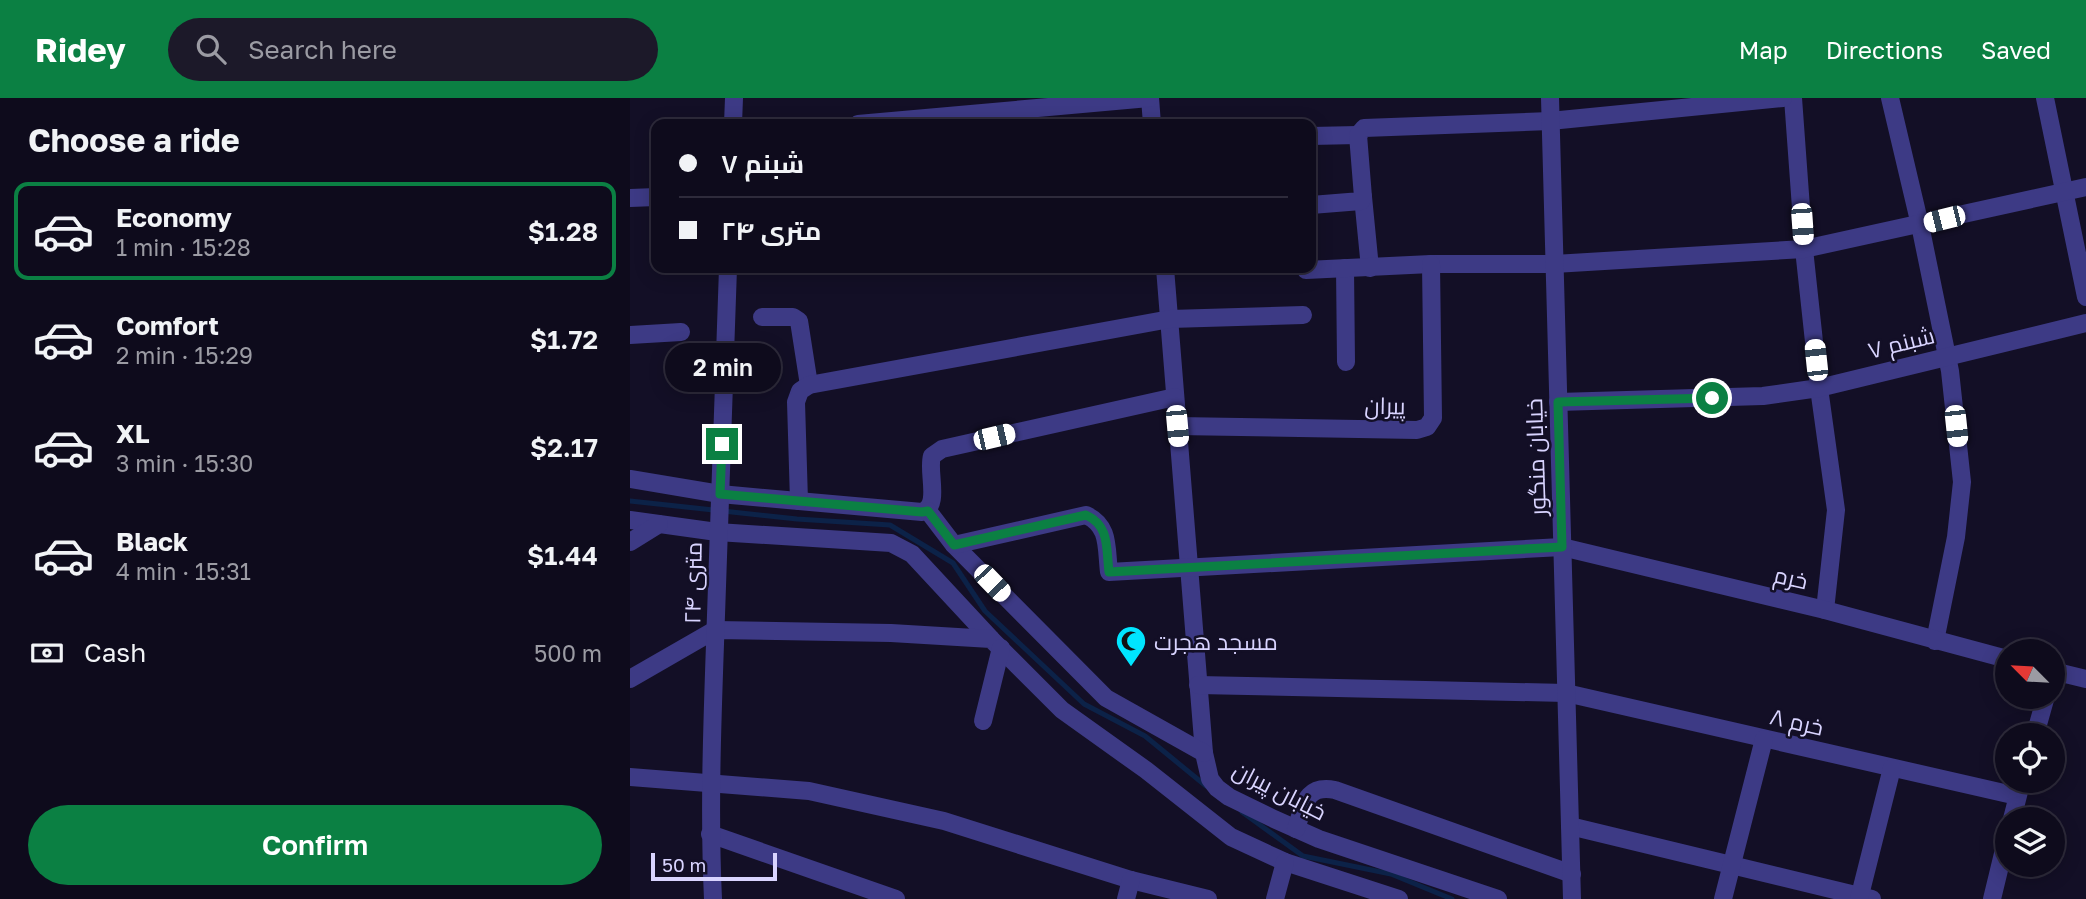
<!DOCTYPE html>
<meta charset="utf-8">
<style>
:root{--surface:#0e0b1c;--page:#1c1929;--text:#f1f3f6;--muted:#9b9ba3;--line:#2e2b3b;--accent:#0b8043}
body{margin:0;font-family:"Golos Text",Cairo,sans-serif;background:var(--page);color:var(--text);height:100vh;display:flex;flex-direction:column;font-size:26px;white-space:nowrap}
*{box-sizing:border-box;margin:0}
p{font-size:23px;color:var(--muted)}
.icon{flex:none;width:38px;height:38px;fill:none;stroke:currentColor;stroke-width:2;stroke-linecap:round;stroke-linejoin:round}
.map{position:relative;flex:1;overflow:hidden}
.details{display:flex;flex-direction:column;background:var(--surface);width:630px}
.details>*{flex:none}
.guide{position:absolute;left:21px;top:21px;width:665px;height:154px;border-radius:14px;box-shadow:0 4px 18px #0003,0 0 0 2px var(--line);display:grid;align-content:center;height:154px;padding:0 28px;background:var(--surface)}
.needle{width:46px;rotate:294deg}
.fabs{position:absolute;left:1365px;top:541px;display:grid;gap:14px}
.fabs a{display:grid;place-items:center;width:70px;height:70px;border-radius:50%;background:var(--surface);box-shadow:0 4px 18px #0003,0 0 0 2px var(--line);font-size:35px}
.scale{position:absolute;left:21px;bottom:18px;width:126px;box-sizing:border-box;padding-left:7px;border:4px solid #d9d4ff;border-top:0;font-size:19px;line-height:24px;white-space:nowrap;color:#d9d4ff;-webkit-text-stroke:5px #130f26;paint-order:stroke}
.end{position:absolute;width:32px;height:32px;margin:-16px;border:9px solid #0b8043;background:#fff;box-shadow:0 0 0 4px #fff}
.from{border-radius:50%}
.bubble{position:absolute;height:49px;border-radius:24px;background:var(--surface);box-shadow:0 4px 18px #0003,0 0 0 2px var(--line);font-size:23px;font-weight:600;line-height:49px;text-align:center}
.car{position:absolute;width:21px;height:42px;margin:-21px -10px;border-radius:9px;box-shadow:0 0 5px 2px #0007;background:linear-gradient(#fff 24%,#345 0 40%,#fff 0 76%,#345 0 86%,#fff 0)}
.guide b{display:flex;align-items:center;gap:24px;height:66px;font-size:26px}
.guide b+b{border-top:2px solid var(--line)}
.guide i{width:18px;height:18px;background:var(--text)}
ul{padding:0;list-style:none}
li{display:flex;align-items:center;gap:21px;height:98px;margin:0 14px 10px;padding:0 14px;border:4px solid transparent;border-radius:14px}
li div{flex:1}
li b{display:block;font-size:26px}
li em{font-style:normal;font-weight:600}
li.active{border-color:var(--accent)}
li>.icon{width:63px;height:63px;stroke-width:1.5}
h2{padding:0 28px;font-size:32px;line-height:84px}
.pay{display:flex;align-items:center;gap:18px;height:77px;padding:0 28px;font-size:26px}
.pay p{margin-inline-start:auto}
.action{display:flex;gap:14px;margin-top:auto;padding:14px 28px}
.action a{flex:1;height:80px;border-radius:42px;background:var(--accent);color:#fff;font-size:28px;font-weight:600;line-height:80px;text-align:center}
header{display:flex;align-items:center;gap:42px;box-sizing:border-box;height:98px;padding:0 35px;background:var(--accent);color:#fff}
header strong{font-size:33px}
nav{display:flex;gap:38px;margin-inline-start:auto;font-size:24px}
.search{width:490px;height:63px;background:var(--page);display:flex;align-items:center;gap:18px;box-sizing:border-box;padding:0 24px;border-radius:38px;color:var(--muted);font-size:26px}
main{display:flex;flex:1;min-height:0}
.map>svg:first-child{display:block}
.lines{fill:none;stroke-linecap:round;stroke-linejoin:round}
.stream{stroke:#0c2248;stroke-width:5}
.minor{stroke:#3d3a85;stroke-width:18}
.tertiary{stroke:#3d3a85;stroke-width:18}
.route{stroke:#0b8043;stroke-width:9}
.labels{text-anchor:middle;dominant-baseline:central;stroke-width:5;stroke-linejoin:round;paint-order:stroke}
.street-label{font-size:23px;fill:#d9d4ff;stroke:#130f26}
.poi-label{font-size:23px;fill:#d9d4ff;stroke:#130f26;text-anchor:start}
</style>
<header>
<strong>Ridey</strong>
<div class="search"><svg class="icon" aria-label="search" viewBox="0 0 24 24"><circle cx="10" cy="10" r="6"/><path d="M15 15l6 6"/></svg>Search here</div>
<nav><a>Map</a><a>Directions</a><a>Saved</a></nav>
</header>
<main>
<section class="details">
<h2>Choose a ride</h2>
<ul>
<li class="active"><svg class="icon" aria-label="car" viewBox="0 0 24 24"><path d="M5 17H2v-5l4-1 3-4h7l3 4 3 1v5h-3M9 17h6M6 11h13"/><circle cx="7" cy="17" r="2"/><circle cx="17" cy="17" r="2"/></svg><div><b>Economy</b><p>1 min · 15:28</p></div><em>$1.28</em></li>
<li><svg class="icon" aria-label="car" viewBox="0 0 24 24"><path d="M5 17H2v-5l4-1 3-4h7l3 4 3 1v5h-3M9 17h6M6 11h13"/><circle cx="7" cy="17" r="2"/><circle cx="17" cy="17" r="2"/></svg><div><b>Comfort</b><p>2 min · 15:29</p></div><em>$1.72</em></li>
<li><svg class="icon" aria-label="car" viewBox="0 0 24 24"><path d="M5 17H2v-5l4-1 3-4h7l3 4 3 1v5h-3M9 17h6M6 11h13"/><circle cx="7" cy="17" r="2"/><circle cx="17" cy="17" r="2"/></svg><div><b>XL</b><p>3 min · 15:30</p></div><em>$2.17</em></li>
<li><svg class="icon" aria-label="car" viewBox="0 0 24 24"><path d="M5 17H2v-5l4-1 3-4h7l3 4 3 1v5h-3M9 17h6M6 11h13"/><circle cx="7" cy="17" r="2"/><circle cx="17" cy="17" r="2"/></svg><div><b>Black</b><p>4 min · 15:31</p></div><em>$1.44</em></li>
</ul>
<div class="pay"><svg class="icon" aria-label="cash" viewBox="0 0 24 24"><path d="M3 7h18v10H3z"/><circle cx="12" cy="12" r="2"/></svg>Cash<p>500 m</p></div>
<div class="action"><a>Confirm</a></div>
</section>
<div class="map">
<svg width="1456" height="801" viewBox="0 0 1456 801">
<rect width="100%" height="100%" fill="#130f26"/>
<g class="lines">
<!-- stream -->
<g class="stream">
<polyline points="0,403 167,421 260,427 323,465 355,513 454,606 515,638 576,688"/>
<polyline points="612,714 673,758 761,776 822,801"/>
</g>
<!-- minor -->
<g class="minor">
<polyline points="520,0 522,26"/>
<polyline points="1163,0 1174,151 1189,290 1206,412 1195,512"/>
<polyline points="1260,0 1290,127 1320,273 1332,384 1326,439 1305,543"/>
<polyline points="1415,0 1456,199"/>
<polyline points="228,26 519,0"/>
<polyline points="681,38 728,37"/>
<polyline points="733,99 740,170"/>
<polyline points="0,100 26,99"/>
<polyline points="681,107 731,103 733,99 728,37 734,30 920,23 1153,0"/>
<polyline points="535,170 574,655 580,681 587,690 599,699 644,721 689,741 868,801"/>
<polyline points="715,170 716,264"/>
<polyline points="676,172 801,166 924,166 1174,151 1456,89"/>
<polyline points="132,219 163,219 169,223 179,287"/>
<polyline points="0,237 51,234"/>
<polyline points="928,304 1133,298 1189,290 1456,225"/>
<polyline points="547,328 787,332 797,329 803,320 801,166"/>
<path d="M 0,381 L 90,396 L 292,414 C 311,408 297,374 302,358 L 312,351 L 545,299"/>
<polyline points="169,403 166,304 170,293 179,287 540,221 673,217"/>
<polyline points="298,413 324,447 476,600 574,655"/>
<polyline points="0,422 87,434 261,445 282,456 361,541"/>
<polyline points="0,444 29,426"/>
<path d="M 324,447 L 456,417 C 480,428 476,450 479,474 L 932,449 L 1195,512 L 1377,561"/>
<polyline points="1423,573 1456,581"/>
<polyline points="0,581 85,532 261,535 361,541 432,612 516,672 601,739 655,764 769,801"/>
<polyline points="568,587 936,595 1387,698"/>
<polyline points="353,623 371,550"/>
<polyline points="1405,637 1416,598"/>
<polyline points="0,679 179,693 314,723 501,782 578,801"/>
<polyline points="1382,721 1392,682"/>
<polyline points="940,728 1242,801"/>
<path d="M 666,731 C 674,708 675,686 705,692 L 942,776"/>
<polyline points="80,736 266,801"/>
<polyline points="496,801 501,782"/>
<polyline points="645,801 655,764"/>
<polyline points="1093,801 1134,641"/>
<polyline points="1229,801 1262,670"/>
<polyline points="1362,801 1377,739"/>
</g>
<!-- tertiary -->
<g class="tertiary">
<polyline points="920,0 942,801"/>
<polyline points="103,26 104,0"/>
<path d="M 83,801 C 79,716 82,631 85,546 C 89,421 94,295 98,170"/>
</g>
</g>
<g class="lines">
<!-- route -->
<path class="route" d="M 92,346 L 90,396 L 292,414 L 298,413 L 324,447 L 456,417 C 480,428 476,450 479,474 L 932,449 L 928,304 L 1082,300"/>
</g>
<!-- icons -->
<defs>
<g id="mosque-pin" transform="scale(1.575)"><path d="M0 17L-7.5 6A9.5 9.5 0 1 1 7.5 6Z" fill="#00e5ff" stroke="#130f26"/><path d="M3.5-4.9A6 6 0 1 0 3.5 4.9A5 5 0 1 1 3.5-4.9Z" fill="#111"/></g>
</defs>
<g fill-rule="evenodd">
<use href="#mosque-pin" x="501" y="543"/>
</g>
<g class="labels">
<!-- street labels -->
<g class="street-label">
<text transform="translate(1271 244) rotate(-14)">شبنم ۷</text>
<text transform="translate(755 307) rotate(1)">پیران</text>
<text transform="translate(905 359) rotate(-92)">خیابان منگور</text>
<text transform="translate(1161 479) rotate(13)">خرم</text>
<text transform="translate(62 485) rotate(-89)">۲۴ متری</text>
<text transform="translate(1167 623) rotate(13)">خرم ۸</text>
<text transform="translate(650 692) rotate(27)">خیابان پیران</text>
</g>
<!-- poi labels -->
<g class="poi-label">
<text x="524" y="543">مسجد هجرت</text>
</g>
</g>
</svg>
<div class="fabs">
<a><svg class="needle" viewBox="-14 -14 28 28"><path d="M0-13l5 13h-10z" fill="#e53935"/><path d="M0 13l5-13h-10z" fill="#9b9ba3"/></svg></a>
<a><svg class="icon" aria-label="locate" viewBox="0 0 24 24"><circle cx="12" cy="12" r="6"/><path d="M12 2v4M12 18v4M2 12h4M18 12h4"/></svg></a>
<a><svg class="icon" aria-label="layers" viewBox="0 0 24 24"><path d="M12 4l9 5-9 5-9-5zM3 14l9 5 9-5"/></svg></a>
</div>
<div class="scale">50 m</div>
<i class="end from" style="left:1082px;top:300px"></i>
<i class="end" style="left:92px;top:346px"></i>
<div class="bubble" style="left:35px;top:245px;width:116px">2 min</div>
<i class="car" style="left:1314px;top:121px;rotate:256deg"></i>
<i class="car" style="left:1172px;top:126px;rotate:176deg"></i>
<i class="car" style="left:1186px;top:262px;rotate:354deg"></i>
<i class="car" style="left:547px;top:328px;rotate:175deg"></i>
<i class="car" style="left:1326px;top:328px;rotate:174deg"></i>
<i class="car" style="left:364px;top:339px;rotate:77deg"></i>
<i class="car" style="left:362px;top:485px;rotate:136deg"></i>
<div class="guide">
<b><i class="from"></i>شبنم ۷</b>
<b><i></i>۲۴ متری</b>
</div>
</div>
</main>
